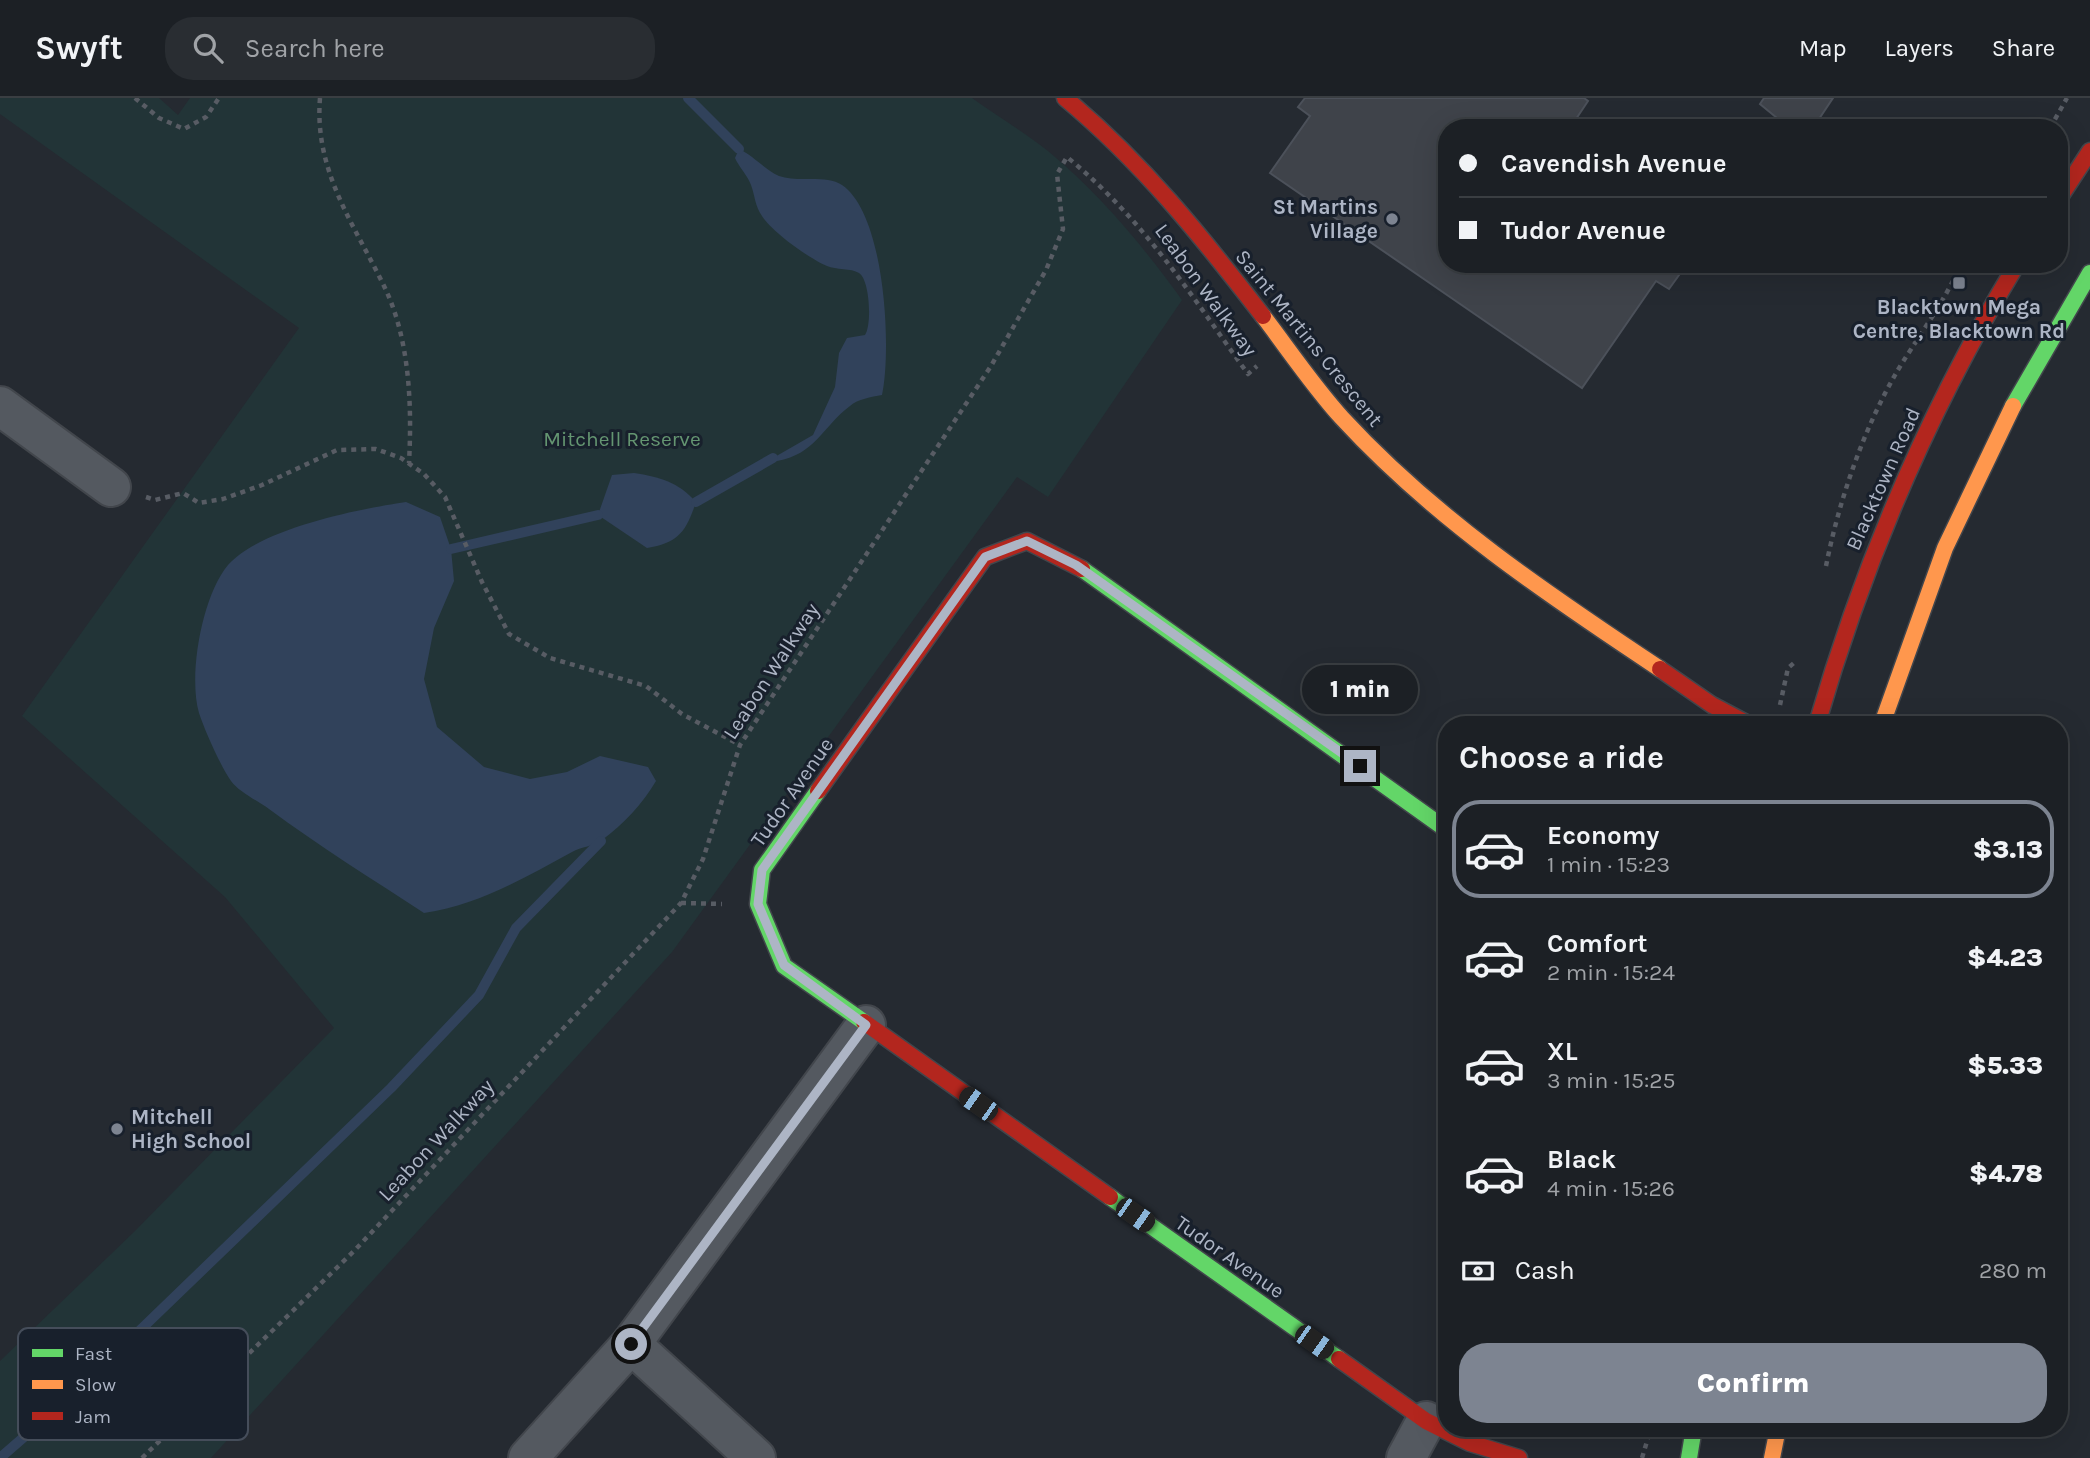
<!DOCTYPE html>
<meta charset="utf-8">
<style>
:root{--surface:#1c2025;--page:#292d32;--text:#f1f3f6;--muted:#a0a3a7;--line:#3a3e42;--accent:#7d8491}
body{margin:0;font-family:Karla,sans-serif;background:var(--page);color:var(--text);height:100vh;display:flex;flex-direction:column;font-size:26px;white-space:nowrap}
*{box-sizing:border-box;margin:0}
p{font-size:23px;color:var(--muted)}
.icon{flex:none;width:38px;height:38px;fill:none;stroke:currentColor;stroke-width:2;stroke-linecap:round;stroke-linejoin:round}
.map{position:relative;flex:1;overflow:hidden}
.details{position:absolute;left:1438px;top:618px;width:630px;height:721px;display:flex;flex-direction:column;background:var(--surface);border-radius:28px;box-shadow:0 7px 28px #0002,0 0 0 2px var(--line)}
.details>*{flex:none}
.hud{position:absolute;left:1438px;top:21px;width:630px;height:154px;border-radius:28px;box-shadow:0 7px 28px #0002,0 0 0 2px var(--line);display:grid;align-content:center;height:154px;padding:0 21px;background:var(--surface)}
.end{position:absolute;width:32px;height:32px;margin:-16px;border:9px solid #adb5c5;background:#111;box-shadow:0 0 0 4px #111}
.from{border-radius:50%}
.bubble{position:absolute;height:49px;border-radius:24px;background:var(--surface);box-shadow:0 7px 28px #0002,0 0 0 2px var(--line);font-size:23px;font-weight:800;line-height:49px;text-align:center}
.car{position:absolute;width:21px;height:42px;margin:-21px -10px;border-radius:9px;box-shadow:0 0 5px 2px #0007;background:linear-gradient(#222 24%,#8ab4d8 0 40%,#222 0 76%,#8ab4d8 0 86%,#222 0)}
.hud b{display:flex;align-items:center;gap:24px;height:66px;font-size:26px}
.hud b+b{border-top:2px solid var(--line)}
.hud i{width:18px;height:18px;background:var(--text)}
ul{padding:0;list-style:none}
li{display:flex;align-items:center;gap:21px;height:98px;margin:0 14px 10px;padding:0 7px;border:4px solid transparent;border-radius:28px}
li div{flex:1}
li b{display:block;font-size:26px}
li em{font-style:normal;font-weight:800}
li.selected{border-color:var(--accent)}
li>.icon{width:63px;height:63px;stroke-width:1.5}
h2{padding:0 21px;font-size:32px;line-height:84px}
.pay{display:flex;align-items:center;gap:18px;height:77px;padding:0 21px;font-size:26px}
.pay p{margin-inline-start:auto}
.button{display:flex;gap:14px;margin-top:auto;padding:14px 21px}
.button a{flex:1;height:80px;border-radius:28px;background:var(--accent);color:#fff;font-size:28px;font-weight:800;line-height:80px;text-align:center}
header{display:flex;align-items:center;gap:42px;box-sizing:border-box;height:98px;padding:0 35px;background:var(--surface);border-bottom:2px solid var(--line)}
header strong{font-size:33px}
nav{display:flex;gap:38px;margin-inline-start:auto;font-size:24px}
.search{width:490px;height:63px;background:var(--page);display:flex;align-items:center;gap:18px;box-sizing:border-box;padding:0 24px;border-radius:28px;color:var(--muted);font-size:26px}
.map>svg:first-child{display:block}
.green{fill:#223437}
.water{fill:#31425b}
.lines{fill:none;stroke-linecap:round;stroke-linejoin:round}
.stream{stroke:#31425b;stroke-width:10}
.building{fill:#3f434a;stroke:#4c515a;stroke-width:2}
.street-casing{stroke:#42464c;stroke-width:42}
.fast-casing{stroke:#42464c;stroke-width:19}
.slow-casing{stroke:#42464c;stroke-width:19}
.jam-casing{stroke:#42464c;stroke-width:19}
.path{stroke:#585c64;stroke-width:4.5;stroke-dasharray:5 5;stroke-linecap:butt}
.street{stroke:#545960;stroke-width:38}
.fast{stroke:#63d668;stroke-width:16}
.slow{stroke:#ff974d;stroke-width:16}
.jam{stroke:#b3261e;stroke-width:16}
.route{stroke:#adb5c5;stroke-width:9}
.poi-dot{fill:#7d8491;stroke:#18202c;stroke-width:2.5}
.labels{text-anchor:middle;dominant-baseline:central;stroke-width:6;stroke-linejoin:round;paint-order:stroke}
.poi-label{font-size:21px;font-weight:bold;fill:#adb5c5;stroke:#18202c;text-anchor:end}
.street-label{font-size:21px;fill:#adb5c5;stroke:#18202c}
.park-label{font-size:21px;fill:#649571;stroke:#18202c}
.key{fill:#18202c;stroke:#454d5a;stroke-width:2}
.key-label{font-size:19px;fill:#adb5c5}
</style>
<header>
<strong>Swyft</strong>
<div class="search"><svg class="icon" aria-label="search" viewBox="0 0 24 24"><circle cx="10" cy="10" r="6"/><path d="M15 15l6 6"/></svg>Search here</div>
<nav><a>Map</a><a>Layers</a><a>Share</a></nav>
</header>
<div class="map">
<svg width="2090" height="1360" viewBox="0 0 2090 1360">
<rect width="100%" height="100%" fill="#252a31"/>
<!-- green -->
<path class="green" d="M 0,0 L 159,0 L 178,17 L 190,0 L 972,0 C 997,18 1024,34 1048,53 C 1100,96 1143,148 1182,202 L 1048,399 L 1017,379 L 672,854 L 211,1360 L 0,1360 L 0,1263 L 135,1133 L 334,930 L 225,799 L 22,618 L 299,230 L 0,16 Z"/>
<!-- water -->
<g class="water">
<path d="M 739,51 C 754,58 764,71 779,78 C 798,85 826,76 842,87 C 885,116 892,250 882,297 C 871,299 858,301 850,308 C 822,329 816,356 777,363 L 773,360 L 813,337 L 835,289 L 839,255 L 847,240 L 865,237 C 872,227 870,182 859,175 C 851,170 836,172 827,168 C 810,161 772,134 762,118 C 755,108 755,98 751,87 C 748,78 739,69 735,60 Z"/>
<path d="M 634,375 C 660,379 678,384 696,404 C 686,434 678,445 647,450 L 598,417 L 612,377 Z"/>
<path d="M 406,404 L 440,419 L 451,451 L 454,483 L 434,530 L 424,581 L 437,629 L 484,669 L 530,681 L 567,674 L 600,658 L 648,669 L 656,683 C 643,705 623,727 602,742 C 594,748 581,749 572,754 C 524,780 479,807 424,815 C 372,781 319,748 269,711 C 258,703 239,694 231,683 C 220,667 205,633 199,615 C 188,577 202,498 228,467 C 261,430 359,411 406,404 Z"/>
</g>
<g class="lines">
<!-- stream -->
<g class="stream">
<polyline points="688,0 739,51"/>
<polyline points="696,404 773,360"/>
<polyline points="451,451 598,417"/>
<polyline points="0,1360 77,1293 391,990 479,897 516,830 601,743"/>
</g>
</g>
<!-- building -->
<g class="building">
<polygon points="1305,0 1584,0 1588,3 1570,30 1447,30 1447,166 1687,166 1669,191 1656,183 1582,290 1270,75 1310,18 1298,9"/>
<polygon points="1764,0 1833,0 1813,30 1789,30 1760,6"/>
</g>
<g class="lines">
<!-- street casing -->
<g class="street-casing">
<g id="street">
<polyline points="0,308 111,389"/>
<polyline points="631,1246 756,1360"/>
<polyline points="528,1360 631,1246 866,927"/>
<polyline points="1406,1360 1426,1323"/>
</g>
</g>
<!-- fast casing -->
<g class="fast-casing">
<g id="fast">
<polyline points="2013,308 2090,175"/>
<polyline points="1082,471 1447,732"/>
<polyline points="818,693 762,772 758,806 784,868 864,924"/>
<polyline points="1110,1099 1339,1261"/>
<polyline points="1689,1360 1694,1330"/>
</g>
</g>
<!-- slow casing -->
<g class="slow-casing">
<g id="slow">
<path d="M 1263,218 C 1289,252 1313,288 1342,320 C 1434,420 1547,496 1660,571"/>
<polyline points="1882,626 1945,450 2013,308"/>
<polyline points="1772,1360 1778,1330"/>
</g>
</g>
<!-- jam casing -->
<g class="jam-casing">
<g id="jam">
<path d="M 1065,0 C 1142,64 1202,139 1263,218"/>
<polyline points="2060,99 2090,53"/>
<polyline points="1660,571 1712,607 1748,626"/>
<path d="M 1817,626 C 1864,463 1929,311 2017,166"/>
<polyline points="818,693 985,459 1027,443 1082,471"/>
<polyline points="864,924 1110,1099"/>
<polyline points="1339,1261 1426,1323 1470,1345 1519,1360"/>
</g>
</g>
<!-- path -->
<g class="path">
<polyline points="135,0 159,20 184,31 206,19 219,0"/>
<path d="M 320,0 C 314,73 354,126 384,188 C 410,241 412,308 409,365"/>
<polyline points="2050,30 2067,0"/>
<polyline points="146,399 155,402 183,395 199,405 223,401 262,387 337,352 376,351 401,360 424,376 445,399 482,484 509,536 550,560 646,588 682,616 740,647"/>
<path d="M 1826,468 C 1839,403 1862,335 1895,277 C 1912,247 1950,197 1960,166"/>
<polyline points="1780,607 1788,570 1795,564"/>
<polyline points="681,805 722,806"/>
<path d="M 142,1360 L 355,1152 L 681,805 L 703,761 L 740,647 L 991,268 L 1046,172 L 1063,131 L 1057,76 L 1067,59 C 1145,123 1190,196 1248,276 L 1257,268"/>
<polyline points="1642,1360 1651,1330"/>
</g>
<!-- street -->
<use href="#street" class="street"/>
<!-- fast -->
<use href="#fast" class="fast"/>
<!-- slow -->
<use href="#slow" class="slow"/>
<!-- jam -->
<use href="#jam" class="jam"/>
</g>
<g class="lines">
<!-- route -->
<polyline class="route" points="631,1246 866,927 784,867 758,806 762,772 985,459 1027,443 1076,467 1360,668"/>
</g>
<!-- markers -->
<g class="poi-dot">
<circle cx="1392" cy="121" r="7"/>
<rect x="1952" y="178" width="14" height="14" rx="3.5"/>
<circle cx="117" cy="1031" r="7"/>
</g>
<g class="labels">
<!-- poi labels -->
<g class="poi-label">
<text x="1378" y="109">St Martins<tspan x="1378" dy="24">Village</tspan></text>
<text x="1959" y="209" text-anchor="middle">Blacktown Mega<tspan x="1959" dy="24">Centre, Blacktown Rd</tspan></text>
<text x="131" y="1019" text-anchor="start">Mitchell<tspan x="131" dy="24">High School</tspan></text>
</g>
<!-- street labels -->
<g class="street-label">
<text transform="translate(1206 192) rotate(54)">Leabon Walkway</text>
<text transform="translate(1309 240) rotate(51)">Saint Martins Crescent</text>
<text transform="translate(1883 381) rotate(-66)">Blacktown Road</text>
<text transform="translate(771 573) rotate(-57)">Leabon Walkway</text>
<text transform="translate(792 694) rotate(-55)">Tudor Avenue</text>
<text transform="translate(436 1042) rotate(-47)">Leabon Walkway</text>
<text transform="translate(1230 1159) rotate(35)">Tudor Avenue</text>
</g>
<!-- park labels -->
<g class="park-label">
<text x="622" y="341">Mitchell Reserve</text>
</g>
</g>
<!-- legend -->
<rect x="18" y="1230" width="230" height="112" rx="10" class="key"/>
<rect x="32" y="1251" width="31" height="8" fill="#63d668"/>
<rect x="32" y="1282" width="31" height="9" fill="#ff974d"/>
<rect x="32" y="1314" width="31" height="8" fill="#b3261e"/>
<g class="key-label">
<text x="75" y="1262">Fast</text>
<text x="75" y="1293">Slow</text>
<text x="75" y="1325">Jam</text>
</g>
</svg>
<i class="end from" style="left:631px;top:1246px"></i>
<i class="end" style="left:1360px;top:668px"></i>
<div class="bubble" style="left:1302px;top:567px;width:116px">1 min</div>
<i class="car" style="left:978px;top:1006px;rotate:305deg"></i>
<i class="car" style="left:1135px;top:1117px;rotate:125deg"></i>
<i class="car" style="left:1314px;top:1244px;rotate:125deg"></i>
<div class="hud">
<b><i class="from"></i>Cavendish Avenue</b>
<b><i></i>Tudor Avenue</b>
</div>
<section class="details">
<h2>Choose a ride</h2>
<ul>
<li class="selected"><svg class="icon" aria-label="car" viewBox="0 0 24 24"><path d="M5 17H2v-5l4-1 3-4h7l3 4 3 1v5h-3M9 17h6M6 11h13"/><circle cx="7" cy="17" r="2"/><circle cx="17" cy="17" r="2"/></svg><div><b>Economy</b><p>1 min · 15:23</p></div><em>$3.13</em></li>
<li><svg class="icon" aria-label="car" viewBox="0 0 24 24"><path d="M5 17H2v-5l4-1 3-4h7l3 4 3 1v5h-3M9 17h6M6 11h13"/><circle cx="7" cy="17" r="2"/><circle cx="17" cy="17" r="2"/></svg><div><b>Comfort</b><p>2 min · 15:24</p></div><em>$4.23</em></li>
<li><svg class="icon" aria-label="car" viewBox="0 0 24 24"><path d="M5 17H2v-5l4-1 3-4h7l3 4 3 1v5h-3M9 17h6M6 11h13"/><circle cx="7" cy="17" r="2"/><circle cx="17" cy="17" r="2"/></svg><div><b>XL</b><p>3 min · 15:25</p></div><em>$5.33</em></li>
<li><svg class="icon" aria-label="car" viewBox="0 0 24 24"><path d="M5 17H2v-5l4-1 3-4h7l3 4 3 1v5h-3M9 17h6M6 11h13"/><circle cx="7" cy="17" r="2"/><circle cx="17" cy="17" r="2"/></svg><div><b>Black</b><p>4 min · 15:26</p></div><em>$4.78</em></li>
</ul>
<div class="pay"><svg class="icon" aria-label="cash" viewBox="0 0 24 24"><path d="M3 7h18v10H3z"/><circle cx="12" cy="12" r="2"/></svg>Cash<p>280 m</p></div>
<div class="button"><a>Confirm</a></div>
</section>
</div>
